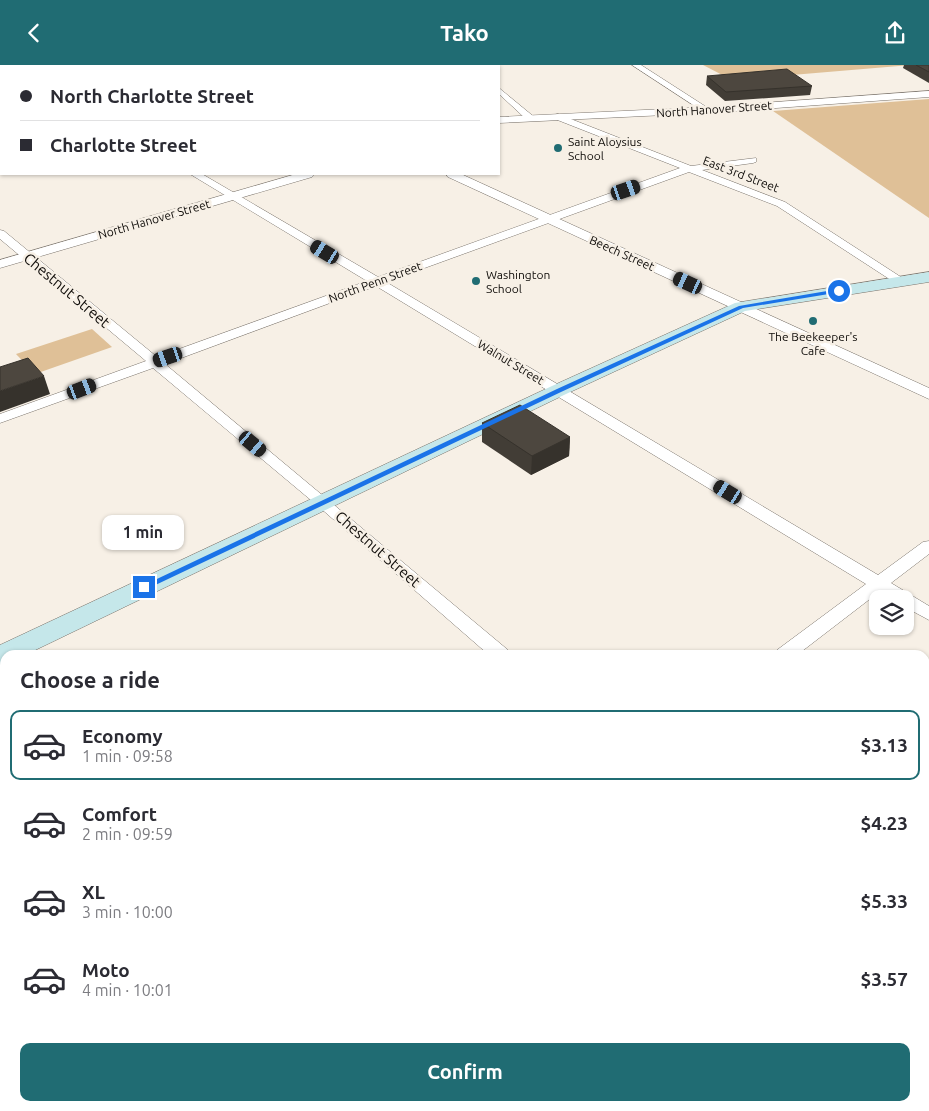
<!DOCTYPE html>
<meta charset="utf-8">
<style>
:root{--surface:#fff;--page:#f2f2f3;--text:#2b2b33;--muted:#7c7c81;--line:#e1e1e2;--accent:#206c73}
body{margin:0;font-family:Ubuntu,sans-serif;background:var(--page);color:var(--text);height:100vh;display:flex;flex-direction:column;font-size:19px;white-space:nowrap}
*{box-sizing:border-box;margin:0}
p{font-size:16px;color:var(--muted)}
.icon{flex:none;width:28px;height:28px;fill:none;stroke:currentColor;stroke-width:2;stroke-linecap:round;stroke-linejoin:round}
.map{position:relative;flex:1;overflow:hidden}
.panel{position:absolute;left:0px;top:585px;width:930px;height:461px;display:flex;flex-direction:column;background:var(--surface);border-radius:15px 15px 0 0;box-shadow:0 1px 4px #0004}
.panel>*{flex:none}
.banner{position:absolute;left:0px;top:0px;width:500px;height:110px;box-shadow:0 1px 4px #0004;display:grid;align-content:center;height:110px;padding:0 20px;background:var(--surface)}
.fabs{position:absolute;left:869px;top:525px;display:grid;gap:10px}
.fabs a{display:grid;place-items:center;width:45px;height:45px;border-radius:10px;background:var(--surface);box-shadow:0 1px 4px #0004;font-size:25px}
.end{position:absolute;width:22px;height:22px;margin:-11px;border:6px solid #1a73e8;background:#fff;box-shadow:0 0 0 2px #fff}
.from{border-radius:50%}
.bubble{position:absolute;height:35px;border-radius:10px;background:var(--surface);box-shadow:0 1px 4px #0004;font-size:16px;font-weight:700;line-height:35px;text-align:center}
.car{position:absolute;width:15px;height:30px;margin:-15px -8px;border-radius:6px;box-shadow:0 0 4px 1px #0007;background:linear-gradient(#222 24%,#8ab4d8 0 40%,#222 0 76%,#8ab4d8 0 86%,#222 0)}
.banner b{display:flex;align-items:center;gap:18px;height:48px;font-size:19px}
.banner b+b{border-top:1px solid var(--line)}
.banner i{width:12px;height:12px;background:var(--text)}
ul{padding:0;list-style:none}
li{display:flex;align-items:center;gap:15px;height:70px;margin:0 10px 8px;padding:0 10px;border:2px solid transparent;border-radius:10px}
li div{flex:1}
li b{display:block;font-size:19px}
li em{font-style:normal;font-weight:700}
li.active{border-color:var(--accent)}
li>.icon{width:45px;height:45px;stroke-width:1.5}
h2{padding:0 20px;font-size:22px;line-height:60px}
.action{display:flex;gap:10px;margin-top:auto;padding:10px 20px}
.action a{flex:1;height:58px;border-radius:10px;background:var(--accent);color:#fff;font-size:20px;font-weight:700;line-height:58px;text-align:center}
header{display:flex;justify-content:space-between;align-items:center;height:65px;padding:0 20px;background:var(--accent);color:#fff;font-size:22px;font-weight:700}
.map>svg:first-child{display:block}
.built{fill:#f0e4d4}
.green{fill:#dfc097}
.lines{fill:none;stroke-linecap:round;stroke-linejoin:round}
.minor-casing{stroke:#7b746c;stroke-width:1}
.tertiary-casing{stroke:#7b746c;stroke-width:1}
.secondary-casing{stroke:#7b746c;stroke-width:1}
.minor{fill:#fff;fill-rule:evenodd}
.tertiary{fill:#fff;fill-rule:evenodd}
.secondary{fill:#c5e7ea;fill-rule:evenodd}
.wall{fill:#423d36}
.shaded-wall{fill:#36322c}
.building{fill:#4d473f;stroke:#36322c}
.route{fill:#1a73e8}
.poi-dot{fill:#206c73;stroke:#f7f0e6;stroke-width:2}
.labels{text-anchor:middle;dominant-baseline:central;stroke-width:5;stroke-linejoin:round;paint-order:stroke}
.far-street-label{font-size:12px;fill:#0e0b08;stroke:#f7f0e6}
.far-poi-label{font-size:12px;fill:#0e0b08;stroke:#f7f0e6;text-anchor:start}
.street-label{font-size:15px;fill:#0e0b08;stroke:#f7f0e6}
</style>
<header><svg class="icon" aria-label="back" viewBox="0 0 24 24"><path d="M15 5l-7 7 7 7"/></svg>Tako<svg class="icon" aria-label="share" viewBox="0 0 24 24"><path d="M12 15V3M7 8l5-5 5 5M5 13v7h14v-7"/></svg></header>
<div class="map">
<svg width="929" height="1046" viewBox="0 0 929 1046">
<rect width="100%" height="100%" fill="#f7f0e6"/>
<!-- built -->
<polygon class="built" points="0,594 5,601 5,1041 304,1041 307,1046 0,1046"/>
<!-- green -->
<g class="green">
<polygon points="703,0 911,0 732,15"/>
<polygon points="929,34 929,153 773,46"/>
<polygon points="92,264 112,282 35,309 16,289"/>
</g>
<g class="lines">
<!-- minor casing -->
<g class="minor-casing">
<g id="minor">
<polygon points="10,0 19,0 20,1 11,1"/>
<polygon points="464,0 472,0 473,1 465,1"/>
<polygon points="632,0 641,0 711,45 704,47"/>
<polygon points="499,23 533,51 533,55 527,55 499,29"/>
<polygon points="1,43 1,49 0,50 0,44"/>
<polygon points="558,49 691,101 756,93 756,97 753,98 702,105 785,137 907,216 901,220 897,219 777,141 689,107 386,217 878,510 923,477 929,476 929,489 891,518 929,541 929,555 905,542 905,534 890,534 879,527 797,590 775,590 777,585 866,519 376,221 165,299 508,585 510,590 489,590 318,441 153,303 0,358 0,349 146,296 0,174 0,165 4,166 157,292 367,216 190,109 202,109 378,212 680,103 555,54 555,50"/>
<polygon points="925,941 929,943 929,970 925,968"/>
<polygon points="162,1041 194,1041 192,1046 160,1046"/>
<polygon points="293,1041 322,1041 324,1046 295,1046"/>
</g>
</g>
<!-- tertiary casing -->
<g class="tertiary-casing">
<g id="tertiary">
<polygon points="929,26 929,32 707,48 499,58 499,52 707,42"/>
<polygon points="296,109 314,109 312,112 0,203 0,195"/>
<polygon points="446,109 461,109 929,323 929,334 448,112"/>
</g>
</g>
<!-- secondary casing -->
<g class="secondary-casing">
<polygon id="secondary" points="929,207 929,217 745,246 566,329 25,590 5,590 5,599 0,600 0,580 552,321 735,238"/>
</g>
<!-- minor -->
<use href="#minor" class="minor"/>
<!-- tertiary -->
<use href="#tertiary" class="tertiary"/>
<!-- secondary -->
<use href="#secondary" class="secondary"/>
</g>
<!-- wall -->
<g class="wall">
<polygon points="904,0 929,0 929,18 903,3"/>
<polygon points="707,11 812,21 810,30 725,36 706,20"/>
<polygon points="482,358 570,372 569,391 531,410 482,377"/>
</g>
<!-- shaded-wall -->
<g class="shaded-wall">
<polygon points="44,311 50,329 0,347 0,326"/>
<polygon points="570,372 569,391 531,410 532,391"/>
<polygon points="5,696 5,723 0,726 0,699"/>
<polygon points="5,803 5,820 0,823 0,806"/>
</g>
<!-- building -->
<g class="building">
<polygon points="916,0 929,0 929,7"/>
<polygon points="787,4 812,21 726,27 707,11"/>
<polygon points="28,293 44,311 0,326 0,302"/>
<polygon points="520,340 570,372 532,391 482,358"/>
<polygon points="0,671 5,679 5,696 0,699"/>
<polygon points="5,774 5,803 0,806 0,776"/>
</g>
<!-- route -->
<polygon class="route" points="839,224 841,227 743,243 561,327 147,524 144,525 140,522 557,324 739,241"/>
<!-- markers -->
<g class="poi-dot">
<circle cx="558" cy="83" r="5"/>
<circle cx="476" cy="216" r="5"/>
<circle cx="813" cy="256" r="5"/>
</g>
<g class="labels">
<!-- far-street labels -->
<g class="far-street-label">
<text transform="translate(714 44) rotate(-4)">North Hanover Street</text>
<text transform="translate(741 109) rotate(21)">East 3rd Street</text>
<text transform="translate(154 154) rotate(-16)">North Hanover Street</text>
<text transform="translate(622 188) rotate(24)">Beech Street</text>
<text transform="translate(375 217) rotate(-20)">North Penn Street</text>
<text transform="translate(511 297) rotate(31)">Walnut Street</text>
</g>
<!-- far-poi labels -->
<g class="far-poi-label">
<text x="568" y="76">Saint Aloysius<tspan x="568" dy="14">School</tspan></text>
<text x="486" y="209">Washington<tspan x="486" dy="14">School</tspan></text>
<text x="813" y="271" text-anchor="middle">The Beekeeper's<tspan x="813" dy="14">Cafe</tspan></text>
</g>
<!-- street labels -->
<g class="street-label">
<text transform="translate(67 225) rotate(40)">Chestnut Street</text>
<text transform="translate(378 484) rotate(41)">Chestnut Street</text>
</g>
</g>
</svg>
<div class="fabs">
<a><svg class="icon" aria-label="layers" viewBox="0 0 24 24"><path d="M12 4l9 5-9 5-9-5zM3 14l9 5 9-5"/></svg></a>
</div>
<i class="end from" style="left:839px;top:226px"></i>
<i class="end" style="left:144px;top:522px"></i>
<div class="bubble" style="left:102px;top:450px;width:82px">1 min</div>
<i class="car" style="left:626px;top:125px;rotate:71deg"></i>
<i class="car" style="left:325px;top:187px;rotate:301deg"></i>
<i class="car" style="left:688px;top:218px;rotate:295deg"></i>
<i class="car" style="left:168px;top:292px;rotate:251deg"></i>
<i class="car" style="left:82px;top:324px;rotate:69deg"></i>
<i class="car" style="left:253px;top:379px;rotate:130deg"></i>
<i class="car" style="left:728px;top:427px;rotate:301deg"></i>
<div class="banner">
<b><i class="from"></i>North Charlotte Street</b>
<b><i></i>Charlotte Street</b>
</div>
<section class="panel">
<h2>Choose a ride</h2>
<ul>
<li class="active"><svg class="icon" aria-label="car" viewBox="0 0 24 24"><path d="M5 17H2v-5l4-1 3-4h7l3 4 3 1v5h-3M9 17h6M6 11h13"/><circle cx="7" cy="17" r="2"/><circle cx="17" cy="17" r="2"/></svg><div><b>Economy</b><p>1 min · 09:58</p></div><em>$3.13</em></li>
<li><svg class="icon" aria-label="car" viewBox="0 0 24 24"><path d="M5 17H2v-5l4-1 3-4h7l3 4 3 1v5h-3M9 17h6M6 11h13"/><circle cx="7" cy="17" r="2"/><circle cx="17" cy="17" r="2"/></svg><div><b>Comfort</b><p>2 min · 09:59</p></div><em>$4.23</em></li>
<li><svg class="icon" aria-label="car" viewBox="0 0 24 24"><path d="M5 17H2v-5l4-1 3-4h7l3 4 3 1v5h-3M9 17h6M6 11h13"/><circle cx="7" cy="17" r="2"/><circle cx="17" cy="17" r="2"/></svg><div><b>XL</b><p>3 min · 10:00</p></div><em>$5.33</em></li>
<li><svg class="icon" aria-label="car" viewBox="0 0 24 24"><path d="M5 17H2v-5l4-1 3-4h7l3 4 3 1v5h-3M9 17h6M6 11h13"/><circle cx="7" cy="17" r="2"/><circle cx="17" cy="17" r="2"/></svg><div><b>Moto</b><p>4 min · 10:01</p></div><em>$3.57</em></li>
</ul>
<div class="action"><a>Confirm</a></div>
</section>
</div>
